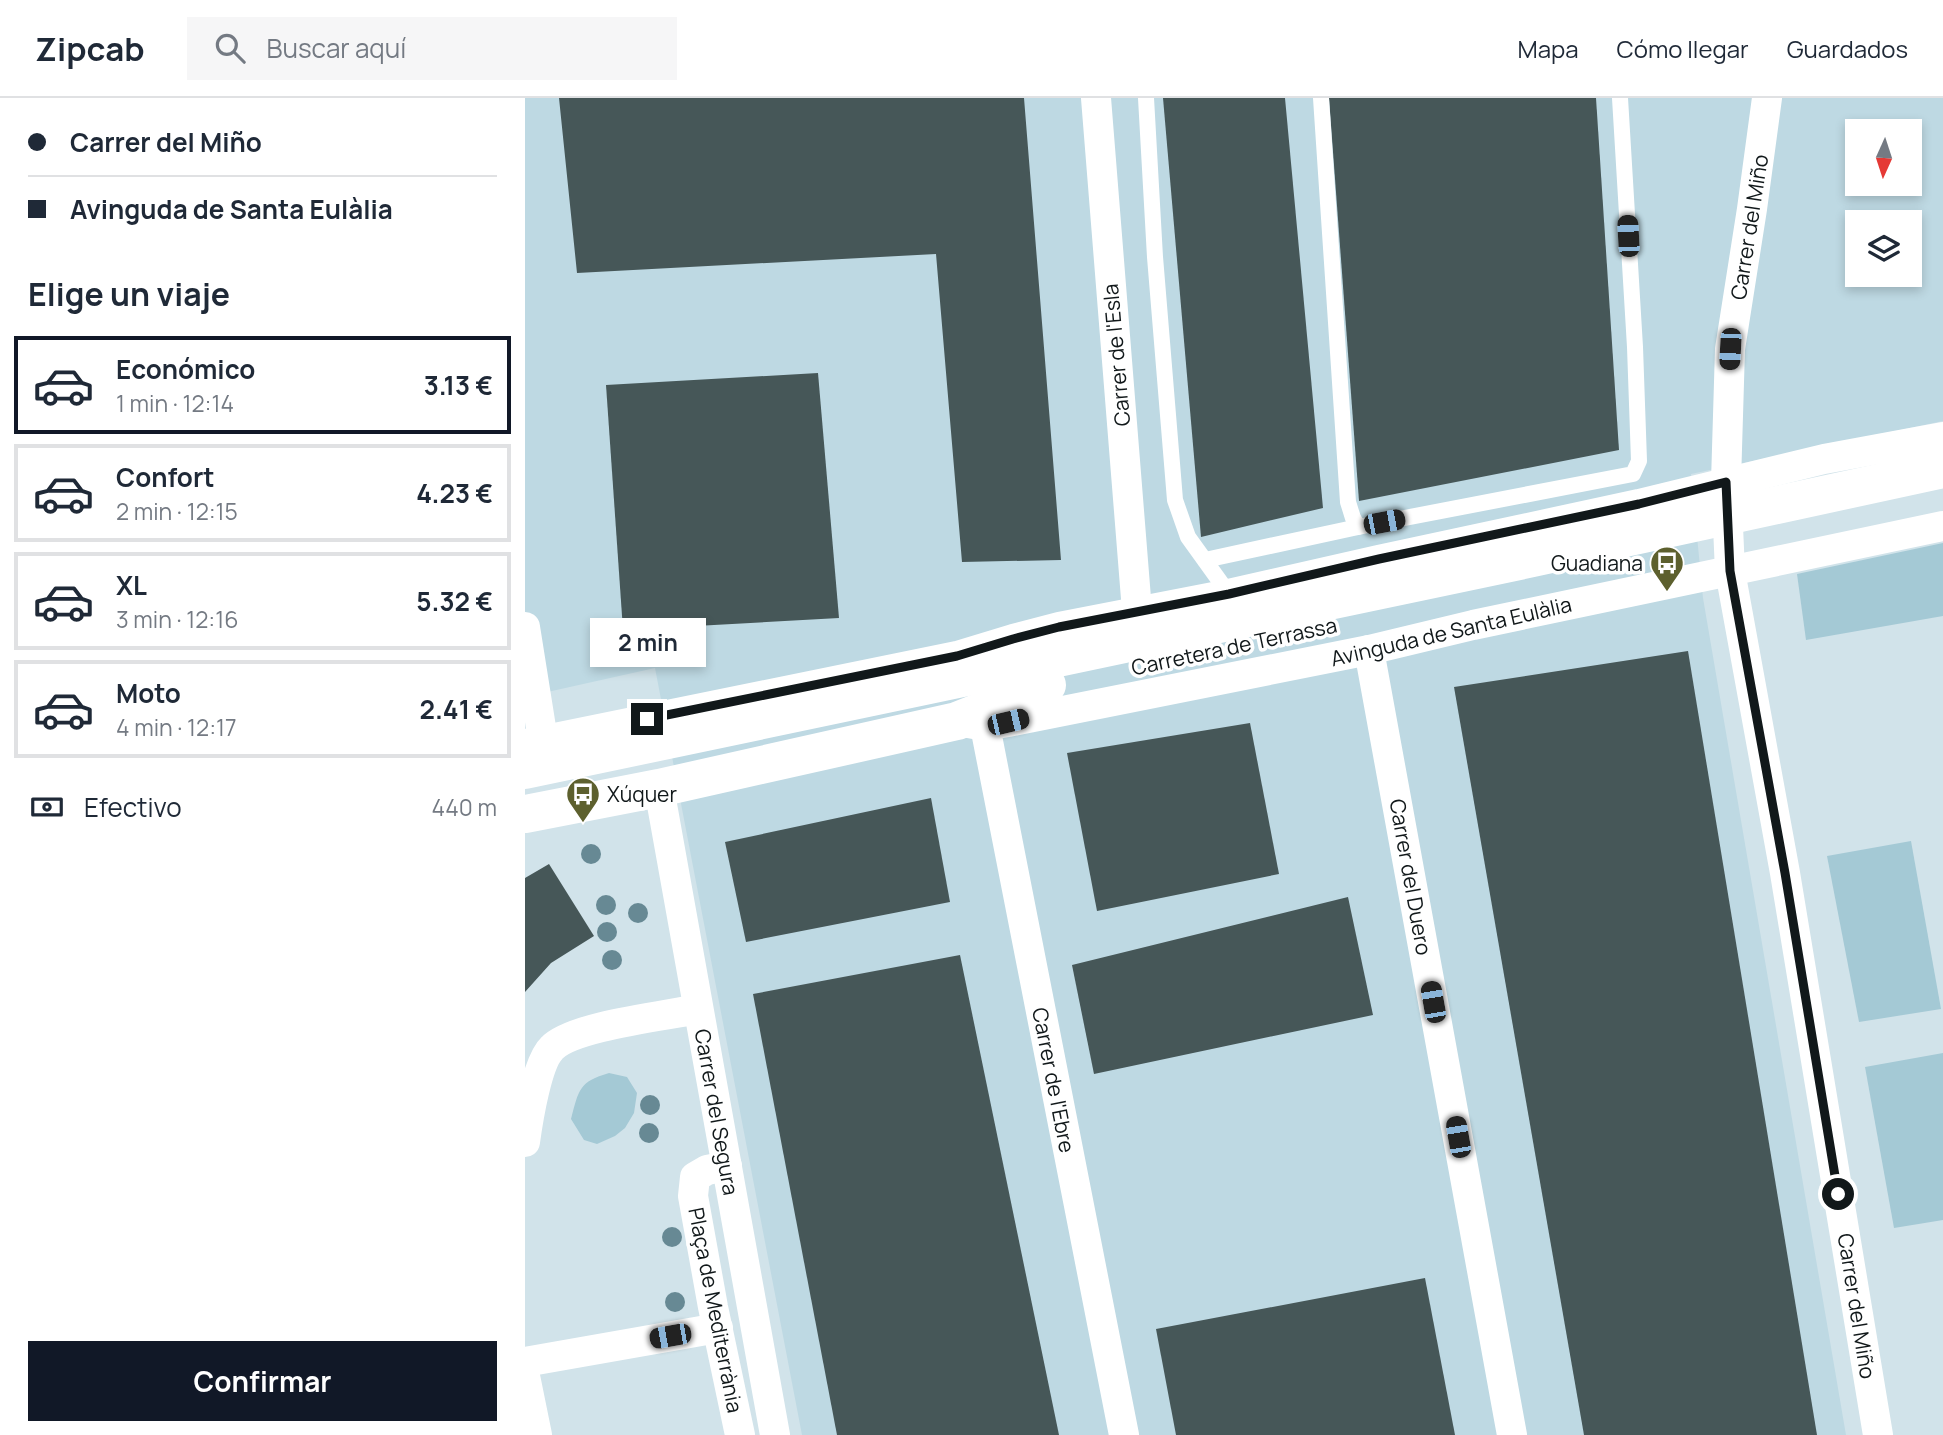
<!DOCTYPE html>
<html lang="es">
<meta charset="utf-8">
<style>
:root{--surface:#fff;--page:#f6f6f7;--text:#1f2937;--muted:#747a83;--line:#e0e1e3;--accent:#111827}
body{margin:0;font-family:Manrope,sans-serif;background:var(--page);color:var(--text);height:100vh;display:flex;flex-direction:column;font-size:26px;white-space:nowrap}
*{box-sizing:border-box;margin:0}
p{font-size:23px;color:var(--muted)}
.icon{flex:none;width:38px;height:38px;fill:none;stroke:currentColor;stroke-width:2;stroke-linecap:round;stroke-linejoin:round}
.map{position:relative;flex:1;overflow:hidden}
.details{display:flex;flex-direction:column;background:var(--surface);width:525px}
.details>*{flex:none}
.banner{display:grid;align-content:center;height:154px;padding:0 28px;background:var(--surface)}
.needle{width:46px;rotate:183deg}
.tools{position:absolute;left:1320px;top:21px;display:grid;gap:14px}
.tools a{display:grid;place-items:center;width:77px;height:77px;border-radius:0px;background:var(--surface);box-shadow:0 4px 10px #0003;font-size:35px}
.end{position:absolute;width:32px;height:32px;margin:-16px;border:9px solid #11181a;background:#fff;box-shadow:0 0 0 4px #fff}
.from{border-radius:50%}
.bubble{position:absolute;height:49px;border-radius:0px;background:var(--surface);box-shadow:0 4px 10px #0003;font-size:23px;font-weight:700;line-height:49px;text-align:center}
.car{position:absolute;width:21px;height:42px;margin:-21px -10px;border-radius:9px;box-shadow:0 0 5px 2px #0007;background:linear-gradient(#222 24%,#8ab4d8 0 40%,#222 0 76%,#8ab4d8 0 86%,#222 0)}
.banner b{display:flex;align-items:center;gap:24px;height:66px;font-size:26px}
.banner b+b{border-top:2px solid var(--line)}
.banner i{width:18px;height:18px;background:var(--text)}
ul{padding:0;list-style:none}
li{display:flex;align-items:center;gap:21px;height:98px;margin:0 14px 10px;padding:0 14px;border:4px solid var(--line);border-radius:0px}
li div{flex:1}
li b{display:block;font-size:26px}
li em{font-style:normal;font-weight:700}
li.on{border-color:var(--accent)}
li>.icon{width:63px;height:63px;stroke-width:1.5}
h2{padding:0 28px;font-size:32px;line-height:84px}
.pay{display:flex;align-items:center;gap:18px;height:77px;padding:0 28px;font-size:26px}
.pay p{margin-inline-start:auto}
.button{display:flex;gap:14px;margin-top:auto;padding:14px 28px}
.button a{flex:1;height:80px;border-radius:0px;background:var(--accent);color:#fff;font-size:28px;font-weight:700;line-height:80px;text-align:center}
header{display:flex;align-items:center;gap:42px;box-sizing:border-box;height:98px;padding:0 35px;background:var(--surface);border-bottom:2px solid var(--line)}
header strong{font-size:33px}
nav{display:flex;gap:38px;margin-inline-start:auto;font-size:24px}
.search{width:490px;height:63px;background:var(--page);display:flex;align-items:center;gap:18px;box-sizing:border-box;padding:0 24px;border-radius:0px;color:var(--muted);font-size:26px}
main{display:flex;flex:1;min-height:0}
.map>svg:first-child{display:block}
.built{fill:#bed9e3;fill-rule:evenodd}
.green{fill:#a4c9d5}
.building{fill:#465758}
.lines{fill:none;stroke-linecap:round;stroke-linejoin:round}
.service{stroke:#fff;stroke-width:16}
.minor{stroke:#fff;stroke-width:30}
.primary{stroke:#fff;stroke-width:38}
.tree{fill:#678994}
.route{stroke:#11181a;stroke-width:9}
.labels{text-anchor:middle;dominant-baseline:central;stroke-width:7;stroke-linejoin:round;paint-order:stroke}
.street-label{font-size:21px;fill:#11181a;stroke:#fff}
.poi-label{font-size:21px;fill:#11181a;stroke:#fff;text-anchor:end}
</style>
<header>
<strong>Zipcab</strong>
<div class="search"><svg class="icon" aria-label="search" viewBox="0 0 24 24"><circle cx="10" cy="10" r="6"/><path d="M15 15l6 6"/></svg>Buscar aquí</div>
<nav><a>Mapa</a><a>Cómo llegar</a><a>Guardados</a></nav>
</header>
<main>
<section class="details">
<div class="banner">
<b><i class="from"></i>Carrer del Miño</b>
<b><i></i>Avinguda de Santa Eulàlia</b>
</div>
<h2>Elige un viaje</h2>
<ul>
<li class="on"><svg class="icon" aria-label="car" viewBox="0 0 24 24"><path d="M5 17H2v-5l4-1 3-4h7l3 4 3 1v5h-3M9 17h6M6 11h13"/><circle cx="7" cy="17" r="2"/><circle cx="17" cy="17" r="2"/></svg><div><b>Económico</b><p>1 min · 12:14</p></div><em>3.13 €</em></li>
<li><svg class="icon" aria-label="car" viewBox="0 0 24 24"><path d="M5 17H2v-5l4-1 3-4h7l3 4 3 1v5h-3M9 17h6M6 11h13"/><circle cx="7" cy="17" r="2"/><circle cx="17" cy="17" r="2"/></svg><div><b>Confort</b><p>2 min · 12:15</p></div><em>4.23 €</em></li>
<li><svg class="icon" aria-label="car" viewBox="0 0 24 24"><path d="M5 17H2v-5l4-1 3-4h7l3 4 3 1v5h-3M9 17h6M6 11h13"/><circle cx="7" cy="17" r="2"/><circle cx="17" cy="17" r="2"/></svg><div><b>XL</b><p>3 min · 12:16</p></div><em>5.32 €</em></li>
<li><svg class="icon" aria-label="car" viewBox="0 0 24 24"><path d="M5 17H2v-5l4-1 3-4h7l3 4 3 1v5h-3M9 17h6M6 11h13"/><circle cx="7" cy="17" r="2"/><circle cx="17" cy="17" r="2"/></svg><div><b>Moto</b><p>4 min · 12:17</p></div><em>2.41 €</em></li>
</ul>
<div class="pay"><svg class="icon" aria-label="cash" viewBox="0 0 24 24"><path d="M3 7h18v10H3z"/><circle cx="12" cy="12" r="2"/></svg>Efectivo<p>440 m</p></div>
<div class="button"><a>Confirmar</a></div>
</section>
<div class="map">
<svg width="1418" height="1337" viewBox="0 0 1418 1337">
<rect width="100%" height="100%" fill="#d1e3ea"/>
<!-- built -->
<path class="built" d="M 0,0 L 1418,0 L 1418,323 L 1166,376 L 1178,500 L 1321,1337 L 277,1337 L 130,570 L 0,599 ZM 1332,33 L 1384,33 L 1384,86 L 1332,86 ZM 1332,124 L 1384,124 L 1384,177 L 1332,177 Z"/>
<!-- green -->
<g class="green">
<polygon points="1418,445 1418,518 1281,542 1272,476"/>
<polygon points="1386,743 1416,911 1334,924 1302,758"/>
<polygon points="1418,955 1418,1122 1369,1130 1340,969"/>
<path d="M 84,975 L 102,979 L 112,995 L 109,1015 L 100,1030 L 90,1038 L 72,1046 L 59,1042 L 46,1021 C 54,991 54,984 84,975 Z"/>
</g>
<!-- building -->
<g class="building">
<polygon points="34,0 499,0 536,462 437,464 411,156 52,175"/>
<polygon points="638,0 760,0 798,410 676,439"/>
<polygon points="804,0 1071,0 1094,352 834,403"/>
<polygon points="293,275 314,520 98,532 81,287"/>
<polygon points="1163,553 1292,1337 1059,1337 929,589"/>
<polygon points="725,625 754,776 572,813 542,655"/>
<polygon points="406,700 425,804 221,844 200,744"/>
<polygon points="24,766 69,838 26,865 0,894 0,780"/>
<polygon points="823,799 848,917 569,976 547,867"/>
<polygon points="435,857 534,1337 312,1337 228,896"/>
<polygon points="900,1180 930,1337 651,1337 631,1231"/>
</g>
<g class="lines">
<!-- service -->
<g class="service">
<polyline points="621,0 630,159 650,402 663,439 704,496"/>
<polyline points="796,0 823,404 828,420 833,429 1108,376 1114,363 1110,249 1095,0"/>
<polyline points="680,462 833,429"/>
</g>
<!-- minor -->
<g class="minor">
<polyline points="571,0 612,513"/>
<polyline points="1242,0 1227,111 1205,251 1201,384 1205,473 1260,775 1353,1337"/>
<polyline points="0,529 18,642"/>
<polyline points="844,552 987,1337"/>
<polyline points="443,625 460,628 483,624 844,552 948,527 1418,428"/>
<polyline points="460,628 599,1337"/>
<polyline points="0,646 432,558 488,541 534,529 704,496 854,462 1114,406 1299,361 1418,339"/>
<polyline points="134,690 250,1337"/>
<path d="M 0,1044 C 3,1022 12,964 27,950 C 48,928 140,918 173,911"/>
<polyline points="202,1068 182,1072 170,1079 168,1098 188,1209 215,1337"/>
<polyline points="0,1264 193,1230"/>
<polyline points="0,1278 12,1337"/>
</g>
<!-- primary -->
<g class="primary">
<polyline points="0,672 1008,460 1418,371"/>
<polyline points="0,716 134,690 432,623 522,587"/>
</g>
</g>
<!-- trees -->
<g class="tree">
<circle cx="66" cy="756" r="10"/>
<circle cx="81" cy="807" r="10"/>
<circle cx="113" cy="815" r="10"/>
<circle cx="82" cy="834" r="10"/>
<circle cx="87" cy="862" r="10"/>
<circle cx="125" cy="1007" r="10"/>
<circle cx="124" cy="1035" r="10"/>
<circle cx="147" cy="1139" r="10"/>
<circle cx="150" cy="1204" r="10"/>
</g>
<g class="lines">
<!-- route -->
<polyline class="route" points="122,621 432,558 488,541 534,529 704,496 854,461 1114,406 1201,384 1205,473 1260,775 1313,1096"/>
</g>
<!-- icons -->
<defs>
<g id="bus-pin" transform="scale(1.75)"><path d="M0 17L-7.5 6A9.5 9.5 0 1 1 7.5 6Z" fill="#5d602e" stroke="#fff"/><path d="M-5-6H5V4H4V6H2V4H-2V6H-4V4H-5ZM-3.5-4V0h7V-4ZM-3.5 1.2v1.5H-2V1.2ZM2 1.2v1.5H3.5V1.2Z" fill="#fff"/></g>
</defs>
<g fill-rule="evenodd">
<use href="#bus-pin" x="1142" y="465"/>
<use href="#bus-pin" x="58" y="696"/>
</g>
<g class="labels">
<!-- street labels -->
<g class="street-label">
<text transform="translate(1224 129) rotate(-81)">Carrer del Miño</text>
<text transform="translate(591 257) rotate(-95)">Carrer de l'Esla</text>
<text transform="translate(926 533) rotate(-13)">Avinguda de Santa Eulàlia</text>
<text transform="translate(709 548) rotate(-12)">Carretera de Terrassa</text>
<text transform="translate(886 779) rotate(80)">Carrer del Duero</text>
<text transform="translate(529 982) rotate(79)">Carrer de l'Ebre</text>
<text transform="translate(192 1014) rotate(80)">Carrer del Segura</text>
<text transform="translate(1332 1208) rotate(81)">Carrer del Miño</text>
<text transform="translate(191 1212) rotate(79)">Plaça de Mediterrània</text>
</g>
<!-- poi labels -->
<g class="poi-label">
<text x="1118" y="465">Guadiana</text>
<text x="82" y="696" text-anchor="start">Xúquer</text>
</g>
</g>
</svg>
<div class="tools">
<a><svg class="needle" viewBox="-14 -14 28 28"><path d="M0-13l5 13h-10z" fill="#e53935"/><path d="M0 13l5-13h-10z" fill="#747a83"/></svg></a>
<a><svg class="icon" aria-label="layers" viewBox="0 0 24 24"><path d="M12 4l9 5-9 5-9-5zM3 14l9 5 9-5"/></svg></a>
</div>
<i class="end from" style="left:1313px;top:1096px"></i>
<i class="end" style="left:122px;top:621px"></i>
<div class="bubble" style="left:65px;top:520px;width:116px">2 min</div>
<i class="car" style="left:1103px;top:138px;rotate:357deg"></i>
<i class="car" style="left:1205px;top:251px;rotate:183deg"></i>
<i class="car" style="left:859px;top:424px;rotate:79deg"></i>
<i class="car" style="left:483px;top:624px;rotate:77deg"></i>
<i class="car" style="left:908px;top:904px;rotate:350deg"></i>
<i class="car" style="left:933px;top:1039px;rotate:350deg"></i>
<i class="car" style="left:145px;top:1238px;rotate:260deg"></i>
</div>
</main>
